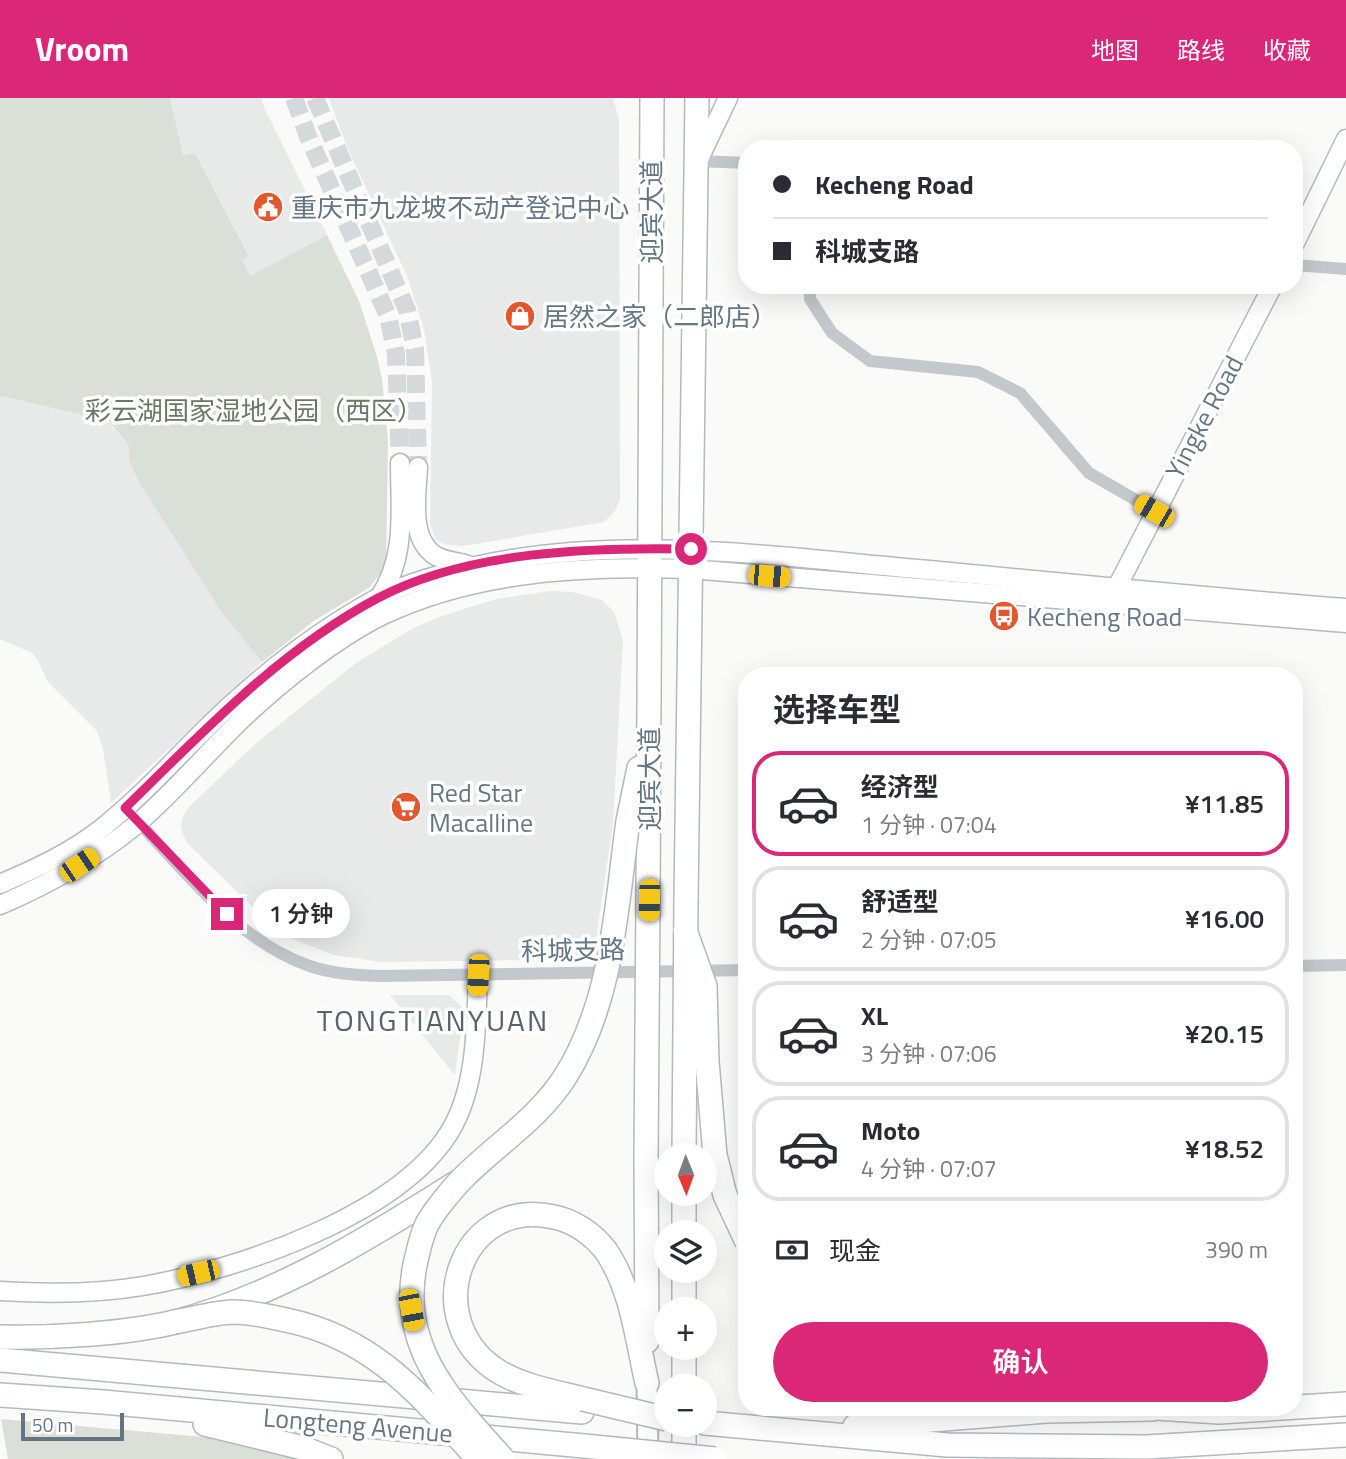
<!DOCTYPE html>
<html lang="zh">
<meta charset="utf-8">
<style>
:root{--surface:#fff;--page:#f7f7f7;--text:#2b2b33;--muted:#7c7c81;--line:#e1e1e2;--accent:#db2777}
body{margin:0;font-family:"Titillium Web","Noto Sans SC",sans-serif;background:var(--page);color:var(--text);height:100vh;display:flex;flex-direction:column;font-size:26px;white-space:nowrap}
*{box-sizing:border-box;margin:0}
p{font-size:23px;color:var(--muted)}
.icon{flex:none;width:38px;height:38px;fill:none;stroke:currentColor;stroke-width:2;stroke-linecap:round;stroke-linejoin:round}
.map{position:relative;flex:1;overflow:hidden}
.details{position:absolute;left:738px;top:569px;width:565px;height:749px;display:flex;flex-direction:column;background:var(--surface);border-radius:28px;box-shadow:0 7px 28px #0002}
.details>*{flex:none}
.hud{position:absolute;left:738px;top:42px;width:565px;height:154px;border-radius:28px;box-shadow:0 7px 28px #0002;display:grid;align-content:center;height:154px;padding:0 35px;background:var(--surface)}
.needle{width:46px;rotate:179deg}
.tools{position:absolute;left:654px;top:1045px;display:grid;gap:14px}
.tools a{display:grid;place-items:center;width:63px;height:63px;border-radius:50%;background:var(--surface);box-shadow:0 7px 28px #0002;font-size:35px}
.scale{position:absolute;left:21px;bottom:18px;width:103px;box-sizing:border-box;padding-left:7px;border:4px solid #657683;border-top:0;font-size:19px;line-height:24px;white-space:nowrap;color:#657683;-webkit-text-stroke:5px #fff;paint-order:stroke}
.end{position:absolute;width:32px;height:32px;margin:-16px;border:9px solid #db2777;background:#fff;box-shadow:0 0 0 4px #fff}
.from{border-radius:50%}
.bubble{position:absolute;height:49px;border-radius:24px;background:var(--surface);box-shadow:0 7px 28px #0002;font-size:23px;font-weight:600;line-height:49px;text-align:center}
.car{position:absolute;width:21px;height:42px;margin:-21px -10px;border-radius:9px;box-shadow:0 0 5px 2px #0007;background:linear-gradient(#f5c518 24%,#345 0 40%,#f5c518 0 76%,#345 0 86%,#f5c518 0)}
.hud b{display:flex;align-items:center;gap:24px;height:66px;font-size:26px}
.hud b+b{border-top:2px solid var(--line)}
.hud i{width:18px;height:18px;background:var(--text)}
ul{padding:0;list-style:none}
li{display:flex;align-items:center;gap:21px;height:105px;margin:0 14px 10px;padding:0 21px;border:4px solid var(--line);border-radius:28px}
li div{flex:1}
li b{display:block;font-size:26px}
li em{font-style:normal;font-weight:600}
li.on{border-color:var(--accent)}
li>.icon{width:63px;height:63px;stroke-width:1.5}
h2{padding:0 35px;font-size:32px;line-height:84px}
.pay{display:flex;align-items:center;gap:18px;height:77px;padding:0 35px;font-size:26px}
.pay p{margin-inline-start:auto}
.button{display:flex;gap:14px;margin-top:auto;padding:14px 35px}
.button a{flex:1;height:80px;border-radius:42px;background:var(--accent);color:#fff;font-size:28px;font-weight:600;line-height:80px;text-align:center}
header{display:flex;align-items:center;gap:42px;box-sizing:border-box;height:98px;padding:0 35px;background:var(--accent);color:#fff}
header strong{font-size:33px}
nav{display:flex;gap:38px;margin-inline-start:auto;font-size:24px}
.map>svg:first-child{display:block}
.built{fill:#e8e9e9}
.green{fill:#dadfd7}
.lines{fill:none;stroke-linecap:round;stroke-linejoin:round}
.secondary-tunnel{stroke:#d5d9db;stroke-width:18;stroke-dasharray:18 9;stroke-linecap:butt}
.secondary-casing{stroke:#b3babf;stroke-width:21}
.primary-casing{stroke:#b5babe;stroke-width:23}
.highway-casing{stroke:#b4b9bd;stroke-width:26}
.street{stroke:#c3c8cc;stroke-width:12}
.secondary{stroke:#fff;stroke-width:18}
.primary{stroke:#fff;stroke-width:19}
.highway{stroke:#fff;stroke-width:23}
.highway-bridge-casing{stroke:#b4b9bd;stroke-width:26;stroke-linecap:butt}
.highway-bridge{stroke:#fff;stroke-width:23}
.route{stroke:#db2777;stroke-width:9}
.labels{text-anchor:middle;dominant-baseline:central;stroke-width:7;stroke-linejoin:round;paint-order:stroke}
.poi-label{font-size:26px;fill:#657683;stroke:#fff;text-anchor:start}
.street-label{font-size:26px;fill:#657683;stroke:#fff}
.park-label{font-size:26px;fill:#687a64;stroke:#fff}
.quarter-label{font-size:30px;letter-spacing:2px;fill:#57646e;stroke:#fff}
</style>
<header>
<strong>Vroom</strong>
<nav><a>地图</a><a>路线</a><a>收藏</a></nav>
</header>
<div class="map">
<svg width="1346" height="1361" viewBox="0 0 1346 1361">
<rect width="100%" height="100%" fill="#fafaf8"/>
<!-- built -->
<g class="built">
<polygon points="170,0 261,0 264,9 327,137 250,178 241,162 249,157 195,55 183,57"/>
<polygon points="329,0 613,0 619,21 620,401 615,413 604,424 463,448 446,447 435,441 430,425 432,285 424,231 407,178 346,47"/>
<polygon points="0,298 108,323 129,348 129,363 140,386 222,515 262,564 111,705 103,651 97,633 47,583 38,562 32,555 0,541"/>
<polygon points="550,493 572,494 602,502 614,514 623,542 613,726 596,841 588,861 381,864 334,857 295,842 264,820 188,746 183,737 181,727 183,718 188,710 255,646 356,565 413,530 442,518 496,501"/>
<polygon points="390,897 449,897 464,911 455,977"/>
</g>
<!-- green -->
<g class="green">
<polygon points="0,0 170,0 183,57 195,55 249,158 242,162 250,178 327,137 359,203 377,259 382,281 388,344 386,468 369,490 315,522 262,564 222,515 140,386 129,363 129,348 109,323 0,298"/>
<polygon points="1,1321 248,1343 314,1361 8,1361"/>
</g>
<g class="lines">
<!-- secondary-tunnel -->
<g class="secondary-tunnel">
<polyline points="294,0 307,36 388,218 396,256 400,365"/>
<polyline points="315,0 407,212 415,251 418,369"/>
</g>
<!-- secondary casing -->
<g class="secondary-casing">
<g id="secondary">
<polyline points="698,63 728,0"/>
<polyline points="1295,145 1346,41"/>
<path d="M 418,369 C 417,396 408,441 436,458 C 445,463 458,464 468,467"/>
<polyline points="1117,489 1273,187"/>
<path d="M 379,500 C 407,458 400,413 400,365"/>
<path d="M 0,786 C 35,771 72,754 102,730 C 150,692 189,644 234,604 C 277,565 325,529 376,501 C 408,484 445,475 480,467 C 625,436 771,458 917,471 C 1060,484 1203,499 1346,510"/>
<path d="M 0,807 C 49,786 96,760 137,726 C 174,694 207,655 242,621 C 280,585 336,540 383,517 C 478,472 587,468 690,471 L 1346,525"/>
<path d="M 0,1193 C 48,1196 96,1196 143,1188 C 237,1172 405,1116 453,1028 C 477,984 476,927 478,877"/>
</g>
</g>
<!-- primary casing -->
<g class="primary-casing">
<polyline id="primary" points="647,1285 648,1361"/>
</g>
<!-- highway casing -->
<g class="highway-casing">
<g id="highway">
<polyline points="628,723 639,670"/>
<polyline points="648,802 652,0"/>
<polyline points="686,802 697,0"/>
<polyline points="646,1059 647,1243"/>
<polyline points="684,1096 684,1134"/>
<polyline points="684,1172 684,1211"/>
<path d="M 0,1239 C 52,1240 125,1236 175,1224 C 277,1197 368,1141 456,1085"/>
<polyline points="684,1250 684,1288"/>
<polyline points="0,1262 582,1314"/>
<polyline points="0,1297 103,1304 584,1348"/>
<path d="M 583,1301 C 556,1294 526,1289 501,1275 C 416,1225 460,1097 554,1119 C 574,1123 593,1136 606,1153 C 632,1191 637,1242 647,1285"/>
<polyline points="1140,1309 1219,1314 1346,1306"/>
<polyline points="705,1325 947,1347 1146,1349 1346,1337"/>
<polyline points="205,1326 303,1350 331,1361"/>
<polyline points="684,1326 684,1361"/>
<polyline points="855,1328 1046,1313 1152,1311"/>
</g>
</g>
<!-- street -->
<g class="street">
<polyline points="698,63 747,65"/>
<polyline points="1295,167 1346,171"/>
<polyline points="810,187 810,201 832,235 870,263 978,274 1020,295 1089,375 1155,413"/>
<path d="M 125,710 C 179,765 233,841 307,867 C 331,876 356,877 381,878 L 747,872"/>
<polyline points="1295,868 1346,867"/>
</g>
<!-- secondary -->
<use href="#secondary" class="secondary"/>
<!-- primary -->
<use href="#primary" class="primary"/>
<!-- highway -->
<use href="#highway" class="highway"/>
<!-- highway-bridge casing -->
<g class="highway-bridge-casing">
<g id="highway-bridge">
<polyline points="685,832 705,888 707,963 715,1057 725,1097 747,1144"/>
<polyline points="684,1057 686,802"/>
<polyline points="646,1059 648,802"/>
<path d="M 174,1224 C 192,1221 213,1215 232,1214 C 249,1214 269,1218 286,1222 C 374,1240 420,1297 478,1361"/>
<polyline points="583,1301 667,1321"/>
<polyline points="584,1348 715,1361"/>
<path d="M 503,1361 C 452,1304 398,1250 415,1167 C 418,1154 421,1138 427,1126 C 434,1113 453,1090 463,1080 C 497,1046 539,1020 565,979 C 613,903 616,810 628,723"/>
</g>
</g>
<!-- highway-bridge -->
<use href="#highway-bridge" class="highway-bridge"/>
</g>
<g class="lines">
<!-- route -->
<path class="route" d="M 227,816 L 125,710 C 203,634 280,552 378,500 C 467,453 592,449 691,451"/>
</g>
<!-- icons -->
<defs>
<g id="civic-disc" transform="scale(1.575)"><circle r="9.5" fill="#e4572e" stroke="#fff"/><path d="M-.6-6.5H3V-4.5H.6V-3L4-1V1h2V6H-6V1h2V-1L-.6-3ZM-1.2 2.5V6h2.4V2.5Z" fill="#fff"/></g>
<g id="shop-disc" transform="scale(1.575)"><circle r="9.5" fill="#e4572e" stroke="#fff"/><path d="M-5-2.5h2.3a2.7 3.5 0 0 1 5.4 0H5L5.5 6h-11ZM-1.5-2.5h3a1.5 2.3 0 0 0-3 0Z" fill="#fff"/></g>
<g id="bus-disc" transform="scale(1.575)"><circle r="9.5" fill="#e4572e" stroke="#fff"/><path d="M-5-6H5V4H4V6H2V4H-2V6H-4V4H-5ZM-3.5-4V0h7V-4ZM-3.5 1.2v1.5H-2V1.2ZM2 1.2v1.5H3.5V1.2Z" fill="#fff"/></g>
<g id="supermarket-disc" transform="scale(1.575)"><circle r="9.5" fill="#e4572e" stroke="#fff"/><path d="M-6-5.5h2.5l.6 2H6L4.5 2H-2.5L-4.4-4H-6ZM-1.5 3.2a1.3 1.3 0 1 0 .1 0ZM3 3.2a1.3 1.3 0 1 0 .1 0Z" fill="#fff"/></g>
</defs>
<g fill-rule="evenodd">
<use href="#civic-disc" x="268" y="109"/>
<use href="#shop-disc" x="520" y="218"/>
<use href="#bus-disc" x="1004" y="518"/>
<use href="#supermarket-disc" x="406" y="709"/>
</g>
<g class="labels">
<!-- poi labels -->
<g class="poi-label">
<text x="291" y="109">重庆市九龙坡不动产登记中心</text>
<text x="543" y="218">居然之家（二郎店）</text>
<text x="1027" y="518">Kecheng Road</text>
<text x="429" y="694">Red Star<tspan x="429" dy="30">Macalline</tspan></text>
</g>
<!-- street labels -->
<g class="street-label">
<text transform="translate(651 114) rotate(-90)">迎宾大道</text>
<text transform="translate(1204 319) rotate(-62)">Yingke Road</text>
<text transform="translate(649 681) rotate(-90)">迎宾大道</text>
<text transform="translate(573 852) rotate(-1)">科城支路</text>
<text transform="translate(358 1327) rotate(5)">Longteng Avenue</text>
</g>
<!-- park labels -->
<g class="park-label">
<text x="254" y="312">彩云湖国家湿地公园（西区）</text>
</g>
<!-- quarter labels -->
<g class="quarter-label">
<text x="433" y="922">TONGTIANYUAN</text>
</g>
</g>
</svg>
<div class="tools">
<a><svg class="needle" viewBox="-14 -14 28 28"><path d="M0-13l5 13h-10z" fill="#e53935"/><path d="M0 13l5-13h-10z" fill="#7c7c81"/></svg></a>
<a><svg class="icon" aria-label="layers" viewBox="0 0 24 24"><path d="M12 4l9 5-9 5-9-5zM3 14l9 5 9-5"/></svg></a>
<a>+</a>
<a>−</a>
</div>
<div class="scale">50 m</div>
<i class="end from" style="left:691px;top:451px"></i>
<i class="end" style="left:227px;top:816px"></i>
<div class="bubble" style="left:252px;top:791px;width:98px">1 分钟</div>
<i class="car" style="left:1154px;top:413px;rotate:300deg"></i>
<i class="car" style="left:769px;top:478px;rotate:95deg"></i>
<i class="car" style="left:79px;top:767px;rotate:56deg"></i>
<i class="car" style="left:649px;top:802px;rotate:181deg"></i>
<i class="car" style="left:478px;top:877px;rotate:183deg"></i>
<i class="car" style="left:198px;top:1175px;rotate:257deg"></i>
<i class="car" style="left:411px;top:1212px;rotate:169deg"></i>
<div class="hud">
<b><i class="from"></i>Kecheng Road</b>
<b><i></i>科城支路</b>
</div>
<section class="details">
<h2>选择车型</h2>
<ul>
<li class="on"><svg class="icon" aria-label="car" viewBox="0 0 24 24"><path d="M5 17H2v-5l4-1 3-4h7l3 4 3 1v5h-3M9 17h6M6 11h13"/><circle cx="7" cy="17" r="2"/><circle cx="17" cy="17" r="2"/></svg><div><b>经济型</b><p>1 分钟 · 07:04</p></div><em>¥11.85</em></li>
<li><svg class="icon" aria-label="car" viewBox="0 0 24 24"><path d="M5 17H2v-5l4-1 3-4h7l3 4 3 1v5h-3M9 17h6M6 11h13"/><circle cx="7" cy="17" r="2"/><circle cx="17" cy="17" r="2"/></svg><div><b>舒适型</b><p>2 分钟 · 07:05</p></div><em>¥16.00</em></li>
<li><svg class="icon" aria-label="car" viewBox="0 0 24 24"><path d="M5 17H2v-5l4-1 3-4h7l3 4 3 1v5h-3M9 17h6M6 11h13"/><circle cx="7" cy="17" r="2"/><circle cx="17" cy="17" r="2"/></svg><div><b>XL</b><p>3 分钟 · 07:06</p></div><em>¥20.15</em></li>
<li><svg class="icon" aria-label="car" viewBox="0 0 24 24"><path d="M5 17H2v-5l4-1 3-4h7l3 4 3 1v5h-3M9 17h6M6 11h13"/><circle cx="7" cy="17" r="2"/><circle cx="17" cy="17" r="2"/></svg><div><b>Moto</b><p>4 分钟 · 07:07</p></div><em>¥18.52</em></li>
</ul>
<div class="pay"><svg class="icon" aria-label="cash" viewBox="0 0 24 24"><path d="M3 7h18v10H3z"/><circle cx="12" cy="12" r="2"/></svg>现金<p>390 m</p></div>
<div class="button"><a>确认</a></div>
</section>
</div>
